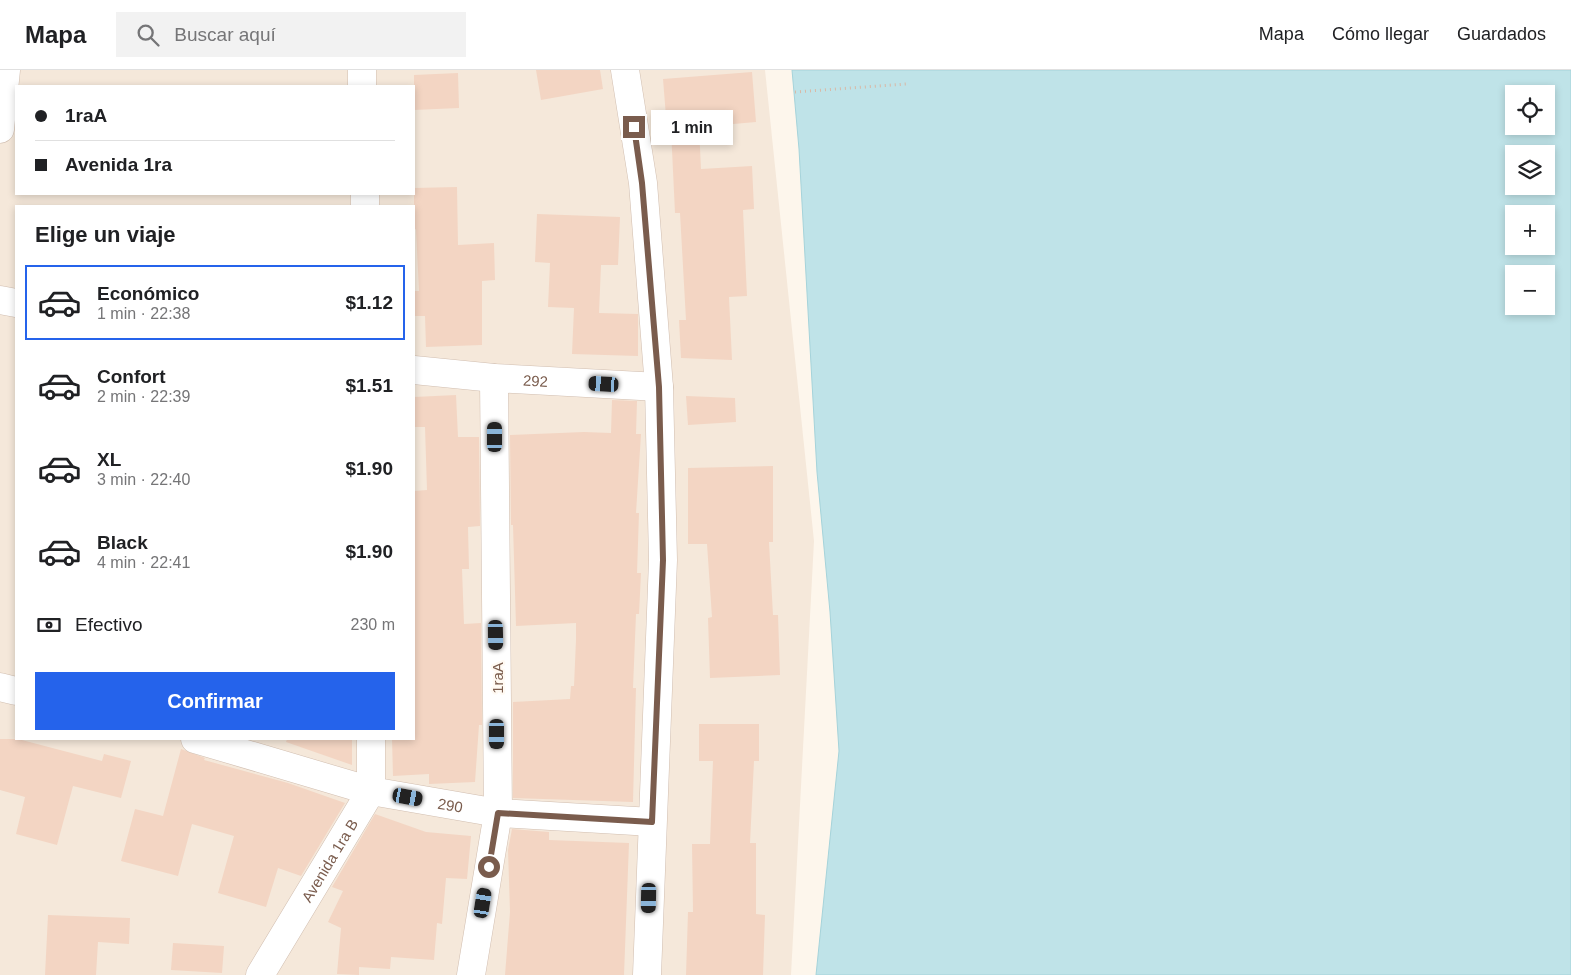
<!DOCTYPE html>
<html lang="es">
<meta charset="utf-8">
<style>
:root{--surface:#fff;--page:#f2f2f2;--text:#202124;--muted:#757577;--line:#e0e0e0;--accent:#2563eb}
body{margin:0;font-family:Helvetica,sans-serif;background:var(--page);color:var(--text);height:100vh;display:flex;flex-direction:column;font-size:19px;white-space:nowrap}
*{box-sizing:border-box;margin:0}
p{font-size:16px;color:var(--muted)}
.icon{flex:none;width:28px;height:28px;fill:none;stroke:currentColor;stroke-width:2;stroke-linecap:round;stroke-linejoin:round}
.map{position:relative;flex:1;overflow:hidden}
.side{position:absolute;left:15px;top:135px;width:400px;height:535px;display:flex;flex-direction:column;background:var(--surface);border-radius:0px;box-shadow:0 2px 8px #0003}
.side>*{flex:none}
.banner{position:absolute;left:15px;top:15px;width:400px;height:110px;border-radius:0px;box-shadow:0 2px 8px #0003;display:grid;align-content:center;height:110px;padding:0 20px;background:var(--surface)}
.tools{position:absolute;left:1505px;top:15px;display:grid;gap:10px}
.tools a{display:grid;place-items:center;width:50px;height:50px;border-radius:0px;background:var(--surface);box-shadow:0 2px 8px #0003;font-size:25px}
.end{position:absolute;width:22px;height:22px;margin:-11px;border:6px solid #7a5c4d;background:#fff;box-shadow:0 0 0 2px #fff}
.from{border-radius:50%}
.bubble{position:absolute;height:35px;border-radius:0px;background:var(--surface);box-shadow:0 2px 8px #0003;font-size:16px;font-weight:700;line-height:35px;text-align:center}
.car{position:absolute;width:15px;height:30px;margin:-15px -8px;border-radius:6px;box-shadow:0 0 4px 1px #0007;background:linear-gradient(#222 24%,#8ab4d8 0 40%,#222 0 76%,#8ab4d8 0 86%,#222 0)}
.banner b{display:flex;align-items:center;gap:18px;height:48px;font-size:19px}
.banner b+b{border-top:1px solid var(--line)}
.banner i{width:12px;height:12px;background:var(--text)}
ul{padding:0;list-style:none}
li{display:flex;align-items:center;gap:15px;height:75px;margin:0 10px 8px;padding:0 10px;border:2px solid transparent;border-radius:0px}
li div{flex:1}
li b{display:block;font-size:19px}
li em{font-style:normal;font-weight:700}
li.selected{border-color:var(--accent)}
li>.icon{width:45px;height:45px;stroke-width:1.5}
h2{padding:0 20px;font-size:22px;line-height:60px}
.pay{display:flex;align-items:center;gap:12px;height:55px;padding:0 20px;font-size:19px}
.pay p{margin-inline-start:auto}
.action{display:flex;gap:10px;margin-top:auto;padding:10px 20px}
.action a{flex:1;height:58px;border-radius:0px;background:var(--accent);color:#fff;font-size:20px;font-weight:700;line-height:58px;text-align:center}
header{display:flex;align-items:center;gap:30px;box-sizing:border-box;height:70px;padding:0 25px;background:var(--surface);border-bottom:1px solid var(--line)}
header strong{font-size:24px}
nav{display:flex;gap:28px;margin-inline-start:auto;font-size:18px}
.search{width:350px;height:45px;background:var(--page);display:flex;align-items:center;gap:12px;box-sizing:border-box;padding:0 18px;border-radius:0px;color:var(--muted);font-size:19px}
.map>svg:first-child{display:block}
.residential{fill:#f5e8da;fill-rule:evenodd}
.water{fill:#bfe3e8;stroke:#a5d3da;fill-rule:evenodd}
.building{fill:#f3d5c3}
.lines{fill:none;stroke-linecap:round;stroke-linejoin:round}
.minor-casing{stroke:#d1beb0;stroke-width:29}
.path{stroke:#d9b8a5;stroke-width:3;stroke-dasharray:1 4;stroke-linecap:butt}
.minor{stroke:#fff;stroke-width:28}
.route{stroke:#7a5c4d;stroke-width:6}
.labels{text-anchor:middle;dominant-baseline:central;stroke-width:4.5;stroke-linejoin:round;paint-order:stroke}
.street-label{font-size:15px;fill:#7a5c4d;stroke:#fffaf3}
</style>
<header>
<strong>Mapa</strong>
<div class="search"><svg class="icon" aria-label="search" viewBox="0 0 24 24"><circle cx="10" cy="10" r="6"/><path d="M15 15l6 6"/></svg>Buscar aquí</div>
<nav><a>Mapa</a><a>Cómo llegar</a><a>Guardados</a></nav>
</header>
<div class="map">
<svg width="1571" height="905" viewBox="0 0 1571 905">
<rect width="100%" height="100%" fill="#fdf6ec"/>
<!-- residential -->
<path class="residential" d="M 0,0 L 765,0 L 814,471 L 791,905 L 0,905 ZM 16,16 L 414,16 L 414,124 L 16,124 ZM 16,136 L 414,136 L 414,669 L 16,669 Z"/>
<!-- water -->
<path class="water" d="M 792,0 L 1571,0 L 1571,905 L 816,905 L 839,681 L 830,542 L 817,402 L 799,79 ZM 1514,24 L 1546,24 L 1546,56 L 1514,56 ZM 1514,84 L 1546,84 L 1546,116 L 1514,116 ZM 1514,144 L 1546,144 L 1546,176 L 1514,176 ZM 1514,204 L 1546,204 L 1546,236 L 1514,236 Z"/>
<!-- building -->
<g class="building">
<polygon points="536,0 600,0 603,19 541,30"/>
<polygon points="752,2 756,52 699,57 701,99 752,96 754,139 743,140 747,226 729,227 732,290 681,288 679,250 686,250 680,143 675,143 671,59 667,59 663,9"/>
<polygon points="458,3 459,38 414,40 414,5"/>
<polygon points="457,117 458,175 494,173 495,210 482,211 482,275 426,277 425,246 414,246 414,221 419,221 416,159 414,160 414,118"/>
<polygon points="537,144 620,147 618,195 601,195 599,243 638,244 638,286 572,284 574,238 548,237 550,193 535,192"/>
<polygon points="456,325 458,367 479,367 480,456 468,457 469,499 462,499 464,554 481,553 482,655 479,655 475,712 429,714 429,704 393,706 392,669 414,669 414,421 427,420 425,357 414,357 414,327"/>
<polygon points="686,326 735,328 736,352 688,355"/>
<polygon points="612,330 637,331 636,364 641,364 636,443 639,443 637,503 641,503 639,544 636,544 633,618 636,618 633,732 513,728 513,632 570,629 571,616 574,616 576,570 576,553 516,556 513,455 511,455 510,365 584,362 611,363"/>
<polygon points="773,396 773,472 769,472 773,545 778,545 780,605 710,608 708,548 712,547 707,474 688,474 688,398"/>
<polygon points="699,654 759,654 759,691 754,691 750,773 756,773 756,844 765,845 763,905 686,905 688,842 693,842 692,774 710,774 713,691 699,691"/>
<polygon points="0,669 18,669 102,691 104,684 131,691 121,728 73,716 57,775 16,764 25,727 0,720"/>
<polygon points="287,669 352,669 352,695 286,672"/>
<polygon points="181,679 205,688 204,690 288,713 345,733 301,806 278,798 266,837 218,823 234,766 192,754 178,806 121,791 135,739 163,746"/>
<polygon points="375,744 426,762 471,766 467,809 446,808 442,854 437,853 434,890 391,887 390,899 359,897 359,905 337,904 341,858 328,852 343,821 332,817"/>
<polygon points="512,759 549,762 549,770 629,773 624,905 505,905 510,842 508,780"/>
<polygon points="48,845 130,848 129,874 98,872 96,905 45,905"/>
<polygon points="173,873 224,876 222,903 171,900"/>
</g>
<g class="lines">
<!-- minor casing -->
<g class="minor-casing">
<g id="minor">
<polyline points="362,0 362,16"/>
<polyline points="625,0 643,113 659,317 663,490 647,905"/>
<polyline points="0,59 6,0"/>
<polyline points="365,124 365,136"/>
<polyline points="0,230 16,233"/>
<path id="s1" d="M 414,300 L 494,308 L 659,317"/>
<polyline points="0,617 16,621"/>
<path id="s2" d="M 195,669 L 371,721 L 498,743 L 652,752"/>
<path id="s3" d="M 260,905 L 371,721 L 371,669"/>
<polyline points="471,905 498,743 494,308"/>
</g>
</g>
<!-- path -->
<polyline class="path" points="795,22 906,14"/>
<!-- minor -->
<use href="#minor" class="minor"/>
</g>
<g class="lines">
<!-- route -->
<polyline class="route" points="489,797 498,743 652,752 663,490 659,317 642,113 634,57"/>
</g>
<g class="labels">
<!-- street labels -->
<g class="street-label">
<text stroke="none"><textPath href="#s1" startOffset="122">292</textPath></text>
<text transform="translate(497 608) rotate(-90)">1raA</text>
<text stroke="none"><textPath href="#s2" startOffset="264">290</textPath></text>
<text stroke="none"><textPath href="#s3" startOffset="134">Avenida 1ra B</textPath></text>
</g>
</g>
</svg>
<div class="tools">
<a><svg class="icon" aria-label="locate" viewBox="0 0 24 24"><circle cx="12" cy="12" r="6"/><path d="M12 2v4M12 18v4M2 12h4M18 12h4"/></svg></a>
<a><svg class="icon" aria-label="layers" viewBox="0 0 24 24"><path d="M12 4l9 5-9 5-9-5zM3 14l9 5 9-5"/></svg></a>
<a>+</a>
<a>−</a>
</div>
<i class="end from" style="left:489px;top:797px"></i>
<i class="end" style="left:634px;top:57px"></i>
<div class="bubble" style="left:651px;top:40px;width:82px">1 min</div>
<i class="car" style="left:604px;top:314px;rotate:273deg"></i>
<i class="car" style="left:495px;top:367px;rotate:0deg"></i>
<i class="car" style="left:496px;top:565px;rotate:179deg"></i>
<i class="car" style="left:497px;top:664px;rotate:180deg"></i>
<i class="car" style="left:408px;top:727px;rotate:100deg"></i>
<i class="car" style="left:649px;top:828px;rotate:181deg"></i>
<i class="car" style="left:483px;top:833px;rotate:9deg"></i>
<div class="banner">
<b><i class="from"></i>1raA</b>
<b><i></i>Avenida 1ra</b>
</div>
<section class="side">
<h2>Elige un viaje</h2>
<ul>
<li class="selected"><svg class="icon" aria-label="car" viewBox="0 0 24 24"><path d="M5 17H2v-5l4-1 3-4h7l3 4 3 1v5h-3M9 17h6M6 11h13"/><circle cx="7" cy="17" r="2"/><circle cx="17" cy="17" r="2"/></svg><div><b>Económico</b><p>1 min · 22:38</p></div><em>$1.12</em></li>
<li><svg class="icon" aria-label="car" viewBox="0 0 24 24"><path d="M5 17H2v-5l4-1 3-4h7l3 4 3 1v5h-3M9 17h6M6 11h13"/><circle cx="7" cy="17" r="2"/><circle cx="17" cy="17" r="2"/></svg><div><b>Confort</b><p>2 min · 22:39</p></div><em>$1.51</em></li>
<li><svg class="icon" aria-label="car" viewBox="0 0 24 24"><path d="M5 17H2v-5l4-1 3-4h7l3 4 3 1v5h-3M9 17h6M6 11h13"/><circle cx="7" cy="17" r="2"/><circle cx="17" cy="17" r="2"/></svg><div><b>XL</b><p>3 min · 22:40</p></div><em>$1.90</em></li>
<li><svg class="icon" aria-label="car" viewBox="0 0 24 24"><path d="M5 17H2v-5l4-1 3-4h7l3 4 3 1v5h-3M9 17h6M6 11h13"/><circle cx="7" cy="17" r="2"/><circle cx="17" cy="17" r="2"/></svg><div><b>Black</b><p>4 min · 22:41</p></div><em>$1.90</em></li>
</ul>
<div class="pay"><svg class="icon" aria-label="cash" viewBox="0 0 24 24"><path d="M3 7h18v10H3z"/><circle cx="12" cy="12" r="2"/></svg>Efectivo<p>230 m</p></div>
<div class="action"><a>Confirmar</a></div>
</section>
</div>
